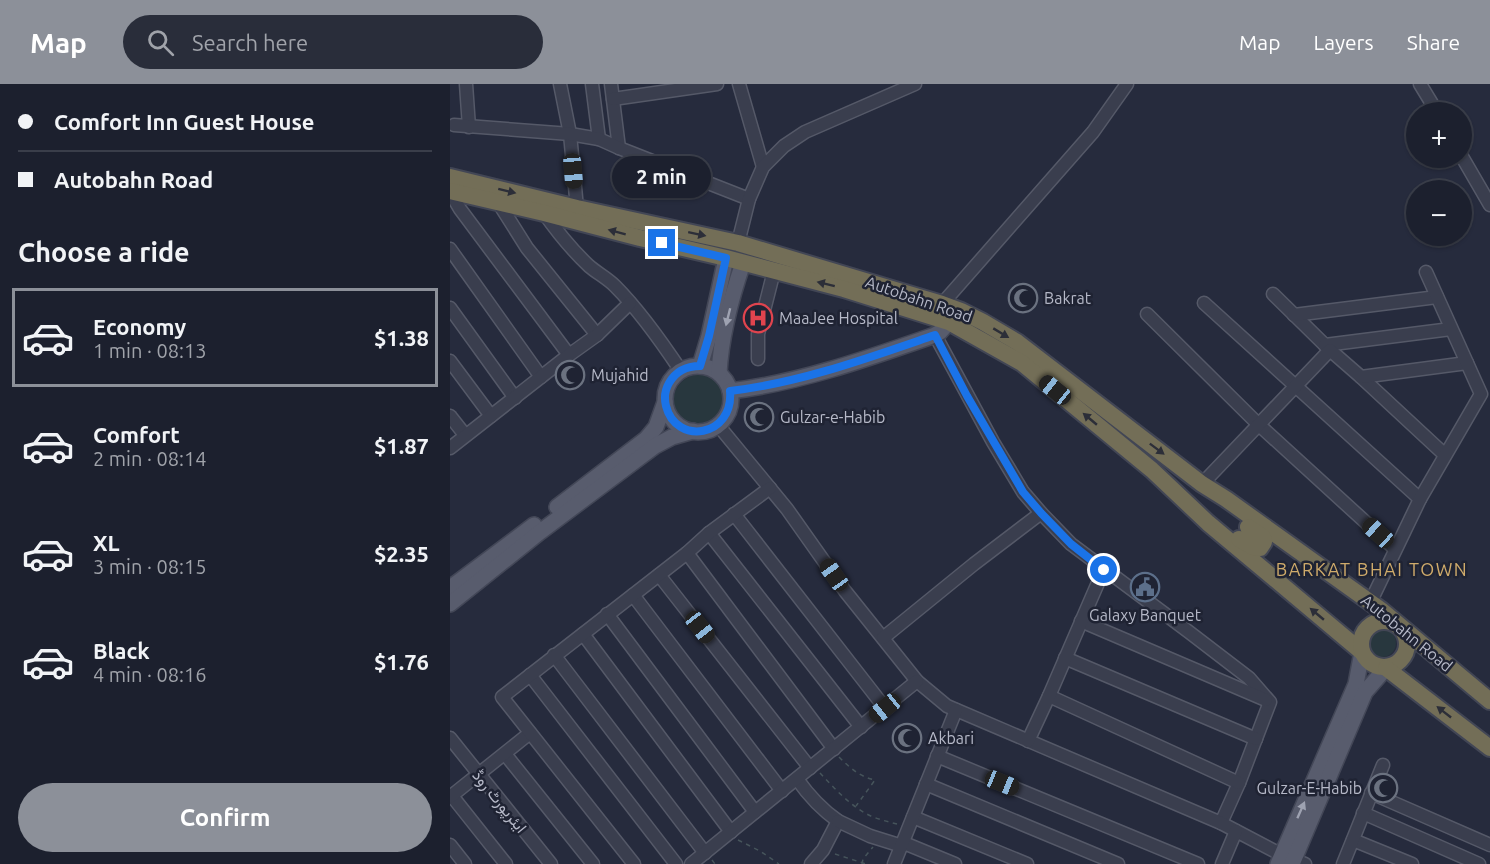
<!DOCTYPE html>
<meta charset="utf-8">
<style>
:root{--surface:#1c202e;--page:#292d3a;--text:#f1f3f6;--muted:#a0a3aa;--line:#3a3e4a;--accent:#8c9099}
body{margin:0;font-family:Ubuntu,Vazirmatn,sans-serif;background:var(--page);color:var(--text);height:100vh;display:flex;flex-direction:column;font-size:22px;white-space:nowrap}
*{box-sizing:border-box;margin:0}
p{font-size:20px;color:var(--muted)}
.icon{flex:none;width:33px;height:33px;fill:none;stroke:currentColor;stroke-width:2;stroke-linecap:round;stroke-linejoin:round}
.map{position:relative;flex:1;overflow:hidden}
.side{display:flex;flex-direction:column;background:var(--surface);width:450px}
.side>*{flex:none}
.banner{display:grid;align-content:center;height:132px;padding:0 18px;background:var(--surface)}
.buttons{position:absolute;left:956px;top:18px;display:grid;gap:12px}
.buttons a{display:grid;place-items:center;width:66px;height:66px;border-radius:50%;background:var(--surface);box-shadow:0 2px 4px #0004,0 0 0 2px var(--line);font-size:30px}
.end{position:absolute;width:27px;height:27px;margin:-14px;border:8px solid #1a73e8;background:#fff;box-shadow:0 0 0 3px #fff}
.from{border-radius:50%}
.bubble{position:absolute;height:42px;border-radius:21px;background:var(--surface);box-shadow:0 2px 4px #0004,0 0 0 2px var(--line);font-size:20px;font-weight:700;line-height:42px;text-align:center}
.car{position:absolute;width:18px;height:36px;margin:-18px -9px;border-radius:8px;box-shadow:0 0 4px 2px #0007;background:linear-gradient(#222 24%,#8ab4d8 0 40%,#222 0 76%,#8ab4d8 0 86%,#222 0)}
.banner b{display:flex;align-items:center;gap:21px;height:57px;font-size:22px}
.banner b+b{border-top:2px solid var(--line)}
.banner i{width:15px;height:15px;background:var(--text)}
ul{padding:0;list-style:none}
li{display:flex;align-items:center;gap:18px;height:99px;margin:0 12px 9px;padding:0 6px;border:3px solid transparent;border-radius:0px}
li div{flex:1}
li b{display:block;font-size:22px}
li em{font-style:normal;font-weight:700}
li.active{border-color:var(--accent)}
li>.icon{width:54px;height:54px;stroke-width:1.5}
h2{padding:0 18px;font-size:27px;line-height:72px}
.action{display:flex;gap:12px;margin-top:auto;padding:12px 18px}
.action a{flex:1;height:69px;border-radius:36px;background:var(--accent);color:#fff;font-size:24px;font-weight:700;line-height:69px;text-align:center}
header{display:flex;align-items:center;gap:36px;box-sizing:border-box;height:84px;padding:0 30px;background:var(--accent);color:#fff}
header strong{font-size:28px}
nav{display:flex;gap:33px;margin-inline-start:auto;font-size:21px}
.search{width:420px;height:54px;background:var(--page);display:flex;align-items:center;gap:15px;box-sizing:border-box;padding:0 21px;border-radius:33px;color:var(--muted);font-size:22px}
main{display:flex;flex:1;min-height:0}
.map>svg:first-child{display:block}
.green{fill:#28373e}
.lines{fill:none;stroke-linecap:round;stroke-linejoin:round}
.minor-casing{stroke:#555968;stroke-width:15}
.major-casing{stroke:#434757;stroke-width:18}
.highway-casing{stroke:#424655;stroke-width:20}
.path{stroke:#46545b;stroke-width:1.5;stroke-dasharray:4.5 4.5;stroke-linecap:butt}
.minor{stroke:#3a3e4e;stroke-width:12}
.major{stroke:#585c6d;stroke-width:15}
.highway{stroke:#736e57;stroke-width:16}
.oneway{fill:#2c2e38}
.oneway2{fill:#9ea2b1}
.route{stroke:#1a73e8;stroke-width:8}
.labels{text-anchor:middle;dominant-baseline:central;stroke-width:5;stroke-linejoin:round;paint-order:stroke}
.poi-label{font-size:16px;fill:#b6b9c8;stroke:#1f2333;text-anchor:start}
.street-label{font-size:16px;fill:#b6b9c8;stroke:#1f2333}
.neighbourhood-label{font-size:18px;letter-spacing:1.5px;fill:#cfab6b;stroke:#1f2333}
</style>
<header>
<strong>Map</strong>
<div class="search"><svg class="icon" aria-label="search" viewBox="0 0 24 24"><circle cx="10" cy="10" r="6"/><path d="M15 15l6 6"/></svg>Search here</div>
<nav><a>Map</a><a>Layers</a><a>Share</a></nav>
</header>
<main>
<section class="side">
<div class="banner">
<b><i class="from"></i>Comfort Inn Guest House</b>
<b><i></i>Autobahn Road</b>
</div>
<h2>Choose a ride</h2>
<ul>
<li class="active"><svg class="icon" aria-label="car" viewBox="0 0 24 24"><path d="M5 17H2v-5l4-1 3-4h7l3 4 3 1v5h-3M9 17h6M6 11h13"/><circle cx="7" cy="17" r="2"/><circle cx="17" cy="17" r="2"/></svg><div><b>Economy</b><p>1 min · 08:13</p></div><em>$1.38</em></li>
<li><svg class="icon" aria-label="car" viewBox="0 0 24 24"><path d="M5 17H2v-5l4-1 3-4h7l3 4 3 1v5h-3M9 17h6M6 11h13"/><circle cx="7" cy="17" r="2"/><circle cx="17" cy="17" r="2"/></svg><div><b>Comfort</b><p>2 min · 08:14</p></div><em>$1.87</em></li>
<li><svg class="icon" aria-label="car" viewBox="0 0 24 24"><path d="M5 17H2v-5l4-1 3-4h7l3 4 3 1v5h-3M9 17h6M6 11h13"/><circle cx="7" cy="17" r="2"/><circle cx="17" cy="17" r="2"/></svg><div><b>XL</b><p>3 min · 08:15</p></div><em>$2.35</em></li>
<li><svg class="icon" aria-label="car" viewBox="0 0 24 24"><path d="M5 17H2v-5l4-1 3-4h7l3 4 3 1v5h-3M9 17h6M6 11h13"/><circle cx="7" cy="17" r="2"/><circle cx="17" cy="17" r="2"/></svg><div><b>Black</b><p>4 min · 08:16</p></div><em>$1.76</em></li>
</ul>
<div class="action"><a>Confirm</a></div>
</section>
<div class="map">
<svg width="1040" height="780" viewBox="0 0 1040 780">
<rect width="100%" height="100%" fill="#262b3d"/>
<!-- green -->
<g class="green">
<circle cx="251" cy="318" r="28"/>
<circle cx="932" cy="559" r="14"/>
</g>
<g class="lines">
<!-- minor casing -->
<g class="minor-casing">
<g id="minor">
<polyline points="16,0 19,43"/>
<polyline points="110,0 120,50 127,124"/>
<polyline points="142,0 149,55"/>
<polyline points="161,0 169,64"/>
<polyline points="289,0 313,83"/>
<polyline points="970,0 987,28"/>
<polyline points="163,15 267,0"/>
<polyline points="4,41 120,50 149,55 169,64 299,115"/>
<polyline points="1011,71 1040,121"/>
<polyline points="0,108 10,125 119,271"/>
<polyline points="48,118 77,164 147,251"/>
<path d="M 94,129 C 108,149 121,165 139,182 C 147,189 157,194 165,202 C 190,227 211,257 231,287"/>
<polyline points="288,159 299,115 313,83 334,62 355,48 465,0"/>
<polyline points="0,165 91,293"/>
<polyline points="823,210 880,266"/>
<polyline points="754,219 970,415"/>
<polyline points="492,220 643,48 677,0"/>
<polyline points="0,224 65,314"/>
<polyline points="697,230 808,340 945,465"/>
<polyline points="844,231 987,213"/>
<polyline points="485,251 543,358 573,408 591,429 621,460 739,548 799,594 820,618 789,699 771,739"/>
<polyline points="875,261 1001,245"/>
<polyline points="308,275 308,250 324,187"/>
<polyline points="0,277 41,332"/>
<polyline points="911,293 995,371"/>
<polyline points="0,332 15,351"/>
<polyline points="268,341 337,425 395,507 467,597 497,622 771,739 832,771 855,780"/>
<polyline points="0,364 119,271 147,251 180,219"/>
<polyline points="752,400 880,266 911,293 1017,279"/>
<polyline points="284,430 435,624"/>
<polyline points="259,449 411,643"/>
<polyline points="237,469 384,665"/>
<polyline points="209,491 360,684"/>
<polyline points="183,511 332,707"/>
<polyline points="920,519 970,415 1031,310 976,188"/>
<polyline points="157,530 305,728"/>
<polyline points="631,537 816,616"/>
<polyline points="133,550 281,748"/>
<polyline points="433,554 524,480 591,429"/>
<polyline points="104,571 255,769"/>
<polyline points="615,574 806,655"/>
<polyline points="80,591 226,780"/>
<polyline points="599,612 789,699"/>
<polyline points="0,654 101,780"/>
<polyline points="578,657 599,612 654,485"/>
<polyline points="55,670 143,780"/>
<polyline points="487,672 748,780"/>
<path d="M 347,695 C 359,712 371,725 388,737 L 373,766 L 361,780"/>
<polyline points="476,700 668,780"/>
<polyline points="921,709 1040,761"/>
<polyline points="2,712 56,780"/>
<polyline points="0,713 80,649"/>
<polyline points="913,729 1029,780"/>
<polyline points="463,733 577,780"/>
<polyline points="388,737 420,752 452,762"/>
<polyline points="903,756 962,780"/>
<polyline points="454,759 505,780"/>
<polyline points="0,761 15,780"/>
<polyline points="184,780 52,613 237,469 259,449 320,404"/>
<polyline points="241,780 467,597"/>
<polyline points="444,780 506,626"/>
<polyline points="772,780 786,747"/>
<polyline points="893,780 933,681"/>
</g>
</g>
<!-- major casing -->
<g class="major-casing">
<g id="major">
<polyline points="250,282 259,252 276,174"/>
<circle cx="248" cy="315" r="33"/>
<path d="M 269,289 C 271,252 281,214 293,179"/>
<path d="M 280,307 C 349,299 419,274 485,251 L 490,248 L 499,238"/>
<polyline points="107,423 196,355 206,343 215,318"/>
<polyline points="0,504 84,441"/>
<polyline points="0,520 90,448 205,362 222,353 243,347"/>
<polyline points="828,780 906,600 912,568"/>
<polyline points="842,780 915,608 936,584"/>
</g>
</g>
<!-- highway casing -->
<g class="highway-casing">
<g id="highway">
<polyline points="0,93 127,124 288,159 492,220 511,227 533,238 567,258 752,400 776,415 931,526 1040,617"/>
<polyline points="0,107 94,129 190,154 276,174 394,205 499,238 572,279 702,386 758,439 912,568"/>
<path d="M 789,455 C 796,459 801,464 810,464 L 814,458 L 813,453 L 798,443"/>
<circle cx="934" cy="560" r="23"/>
<polyline points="936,584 1040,664"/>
</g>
</g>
<!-- path -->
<g class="path">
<path d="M 389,673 C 400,684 410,693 425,696 L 406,722"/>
<path d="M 370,689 C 385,705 402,724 423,733 C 431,736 439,738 447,740"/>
<polyline points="288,756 310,767 329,780"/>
<polyline points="385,770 416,780"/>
<polyline points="262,776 265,780"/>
<polyline points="412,780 413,775 423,763"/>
</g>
<!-- minor -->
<use href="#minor" class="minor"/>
<!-- major -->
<use href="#major" class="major"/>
<!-- highway -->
<use href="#highway" class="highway"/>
</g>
<!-- one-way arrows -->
<defs><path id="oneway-solid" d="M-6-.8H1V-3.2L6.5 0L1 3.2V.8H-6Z" transform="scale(1.5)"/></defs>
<g class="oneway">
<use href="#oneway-solid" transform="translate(57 107) rotate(14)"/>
<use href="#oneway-solid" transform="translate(167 148) rotate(-165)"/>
<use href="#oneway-solid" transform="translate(247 150) rotate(12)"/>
<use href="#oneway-solid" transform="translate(376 200) rotate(-166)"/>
<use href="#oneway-solid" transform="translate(551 249) rotate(31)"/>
<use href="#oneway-solid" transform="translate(640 335) rotate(-140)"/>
<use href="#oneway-solid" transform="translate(707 365) rotate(37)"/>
<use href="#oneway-solid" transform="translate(867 530) rotate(-140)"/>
<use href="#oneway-solid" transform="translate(994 628) rotate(-142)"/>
</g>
<g class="oneway2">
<use href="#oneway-solid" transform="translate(278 233) rotate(104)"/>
<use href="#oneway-solid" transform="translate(851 726) rotate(-66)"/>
</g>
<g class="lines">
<!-- route -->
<path class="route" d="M 212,159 L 276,174 L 259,252 L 250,282 C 237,282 226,287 219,299 C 215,306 214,314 216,322 C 226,362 284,353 280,307 C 350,299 418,274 485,251 L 517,312 L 573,408 L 591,429 L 621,460 L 654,486"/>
</g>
<!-- icons -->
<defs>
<g id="mosque-ring" transform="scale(1.5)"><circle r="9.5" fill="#1f2333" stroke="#6b7280" stroke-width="1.5"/><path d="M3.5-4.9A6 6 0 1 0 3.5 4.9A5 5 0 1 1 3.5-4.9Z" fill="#6b7280"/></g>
<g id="hospital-ring" transform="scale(1.5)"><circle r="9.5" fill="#1f2333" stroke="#e0444e" stroke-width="1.5"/><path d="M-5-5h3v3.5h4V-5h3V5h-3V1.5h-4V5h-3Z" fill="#e0444e"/></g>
<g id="civic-ring" transform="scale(1.5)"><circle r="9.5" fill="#1f2333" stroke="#5c6f8a" stroke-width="1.5"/><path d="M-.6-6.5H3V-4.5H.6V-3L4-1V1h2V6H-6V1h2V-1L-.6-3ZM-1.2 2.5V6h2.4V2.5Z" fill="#5c6f8a"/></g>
</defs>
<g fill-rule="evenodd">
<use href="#mosque-ring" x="573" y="214"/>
<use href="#hospital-ring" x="308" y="234"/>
<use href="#mosque-ring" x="120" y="291"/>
<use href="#mosque-ring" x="309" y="333"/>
<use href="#civic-ring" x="695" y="503"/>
<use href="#mosque-ring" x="457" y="654"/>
<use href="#mosque-ring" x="933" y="704"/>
</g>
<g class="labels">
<!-- poi labels -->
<g class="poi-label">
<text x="594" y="214">Bakrat</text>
<text x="329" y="234">MaaJee Hospital</text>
<text x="141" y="291">Mujahid</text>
<text x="330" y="333">Gulzar-e-Habib</text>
<text x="695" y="531" text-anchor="middle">Galaxy Banquet</text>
<text x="478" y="654">Akbari</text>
<text x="912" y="704" text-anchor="end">Gulzar-E-Habib</text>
</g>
<!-- street labels -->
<g class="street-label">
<text transform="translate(469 215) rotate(19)">Autobahn Road</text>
<text transform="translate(957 549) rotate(39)">Autobahn Road</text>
<text transform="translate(50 717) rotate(51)">ایئرپورٹ روڈ</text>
</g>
<!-- neighbourhood labels -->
<g class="neighbourhood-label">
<text x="922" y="485">BARKAT BHAI TOWN</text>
</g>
</g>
</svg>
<div class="buttons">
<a>+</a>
<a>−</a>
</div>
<i class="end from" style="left:654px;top:486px"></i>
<i class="end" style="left:212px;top:159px"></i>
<div class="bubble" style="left:162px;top:72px;width:99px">2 min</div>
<i class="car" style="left:123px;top:87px;rotate:175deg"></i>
<i class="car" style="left:605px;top:306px;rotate:309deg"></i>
<i class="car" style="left:928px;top:449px;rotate:312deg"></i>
<i class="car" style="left:384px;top:491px;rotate:325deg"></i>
<i class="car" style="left:250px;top:543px;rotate:142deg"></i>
<i class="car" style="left:435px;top:624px;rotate:231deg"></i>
<i class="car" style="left:552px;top:699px;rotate:112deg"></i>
</div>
</main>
